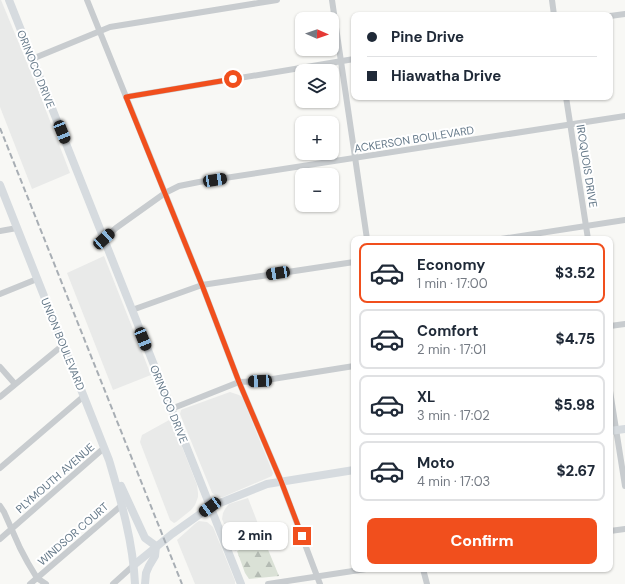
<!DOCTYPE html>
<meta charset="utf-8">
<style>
:root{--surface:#fff;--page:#f2f2f3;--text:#1f2937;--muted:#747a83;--line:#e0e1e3;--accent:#f14f1d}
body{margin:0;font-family:"DM Sans",sans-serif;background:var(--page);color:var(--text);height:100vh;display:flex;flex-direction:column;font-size:15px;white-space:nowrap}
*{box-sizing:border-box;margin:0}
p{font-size:13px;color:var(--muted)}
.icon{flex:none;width:22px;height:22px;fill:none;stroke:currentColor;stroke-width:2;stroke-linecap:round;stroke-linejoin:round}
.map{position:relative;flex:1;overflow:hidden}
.sheet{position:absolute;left:351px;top:236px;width:262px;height:336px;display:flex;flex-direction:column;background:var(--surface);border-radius:8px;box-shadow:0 1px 3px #0004}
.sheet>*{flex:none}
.hud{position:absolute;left:351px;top:12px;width:262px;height:88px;border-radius:8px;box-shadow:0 1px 3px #0004;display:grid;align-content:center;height:88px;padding:0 16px;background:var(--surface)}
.needle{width:26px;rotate:92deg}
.fabs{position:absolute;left:295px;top:12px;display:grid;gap:8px}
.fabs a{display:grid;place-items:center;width:44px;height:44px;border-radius:8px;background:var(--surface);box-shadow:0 1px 3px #0004;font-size:20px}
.end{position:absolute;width:18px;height:18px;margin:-9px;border:5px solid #f14f1d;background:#fff;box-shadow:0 0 0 2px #fff}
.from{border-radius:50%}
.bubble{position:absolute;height:28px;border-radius:8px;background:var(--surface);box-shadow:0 1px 3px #0004;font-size:13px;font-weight:800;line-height:28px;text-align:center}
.car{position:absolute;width:12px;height:24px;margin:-12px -6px;border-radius:5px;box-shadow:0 0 3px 1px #0007;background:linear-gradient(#222 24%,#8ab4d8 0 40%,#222 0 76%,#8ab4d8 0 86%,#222 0)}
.hud b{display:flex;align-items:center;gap:14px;height:38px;font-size:15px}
.hud b+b{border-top:1px solid var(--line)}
.hud i{width:10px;height:10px;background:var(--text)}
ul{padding:7px 0 0;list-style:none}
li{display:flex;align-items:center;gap:12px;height:60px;margin:0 8px 6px;padding:0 8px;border:2px solid var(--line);border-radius:8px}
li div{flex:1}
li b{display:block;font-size:15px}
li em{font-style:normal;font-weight:800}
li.selected{border-color:var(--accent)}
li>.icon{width:36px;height:36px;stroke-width:1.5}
.action{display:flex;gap:8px;margin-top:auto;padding:8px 16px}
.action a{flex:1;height:46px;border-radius:8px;background:var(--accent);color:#fff;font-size:16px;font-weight:800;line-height:46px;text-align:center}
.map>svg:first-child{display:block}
.built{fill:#e9eae9}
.forest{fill:url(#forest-firs)}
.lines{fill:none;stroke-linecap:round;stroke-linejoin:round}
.street{stroke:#c8cccf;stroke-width:6}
.secondary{stroke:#d6dbdf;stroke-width:8}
.rail{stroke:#a8aeb4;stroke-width:2;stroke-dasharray:6 3;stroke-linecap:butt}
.route{stroke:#f14f1d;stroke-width:5}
.labels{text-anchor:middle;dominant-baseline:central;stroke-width:4;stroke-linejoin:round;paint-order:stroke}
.street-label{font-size:11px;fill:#657989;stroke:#fff}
</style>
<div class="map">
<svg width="625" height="584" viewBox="0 0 625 584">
<defs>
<pattern id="forest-firs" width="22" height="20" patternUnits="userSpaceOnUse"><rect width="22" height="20" fill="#dae1d6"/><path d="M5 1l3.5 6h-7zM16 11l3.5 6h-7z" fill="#b4bbb3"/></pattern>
</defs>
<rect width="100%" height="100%" fill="#f8f8f5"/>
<!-- built -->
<g class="built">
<polygon points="0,0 1,0 37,87 70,173 32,189 0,107"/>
<polygon points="104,256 151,375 113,390 67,273"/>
<polygon points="230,392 239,395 242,397 273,473 272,476 223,497 219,497 212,493 211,490 180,414 181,410 183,409"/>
<polygon points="171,419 197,485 198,493 198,497 195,505 191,510 176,522 174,523 170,520 140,442 142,435"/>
<polygon points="248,498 264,539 235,551 222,519 223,513 225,509 229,504"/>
<polygon points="199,521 207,522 213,527 235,581 235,584 195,584 177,540 196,523"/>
</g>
<!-- forest -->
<polygon class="forest" points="264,540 279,576 249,579 245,573 237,551"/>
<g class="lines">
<!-- street -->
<g class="street">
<polyline points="87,0 202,285 239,382 281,481 320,584"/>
<polyline points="332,0 367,239"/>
<polyline points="552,0 554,15"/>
<polyline points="610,16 625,14"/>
<polyline points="32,59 110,27 277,0"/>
<polyline points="126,97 354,59"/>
<polyline points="566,97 588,239"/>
<polyline points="0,231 17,228"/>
<polyline points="104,239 116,228 165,193 179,186 199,182 625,116"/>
<polyline points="501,239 625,220"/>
<polyline points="0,294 37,279"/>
<polyline points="132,310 202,285 354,262"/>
<polyline points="610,326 625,324"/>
<polyline points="0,367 15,384"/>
<polyline points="610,391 625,486"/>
<polyline points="0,397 63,345"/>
<polyline points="171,409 239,382 260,381 354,366"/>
<polyline points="0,468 84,396"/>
<polyline points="0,506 4,512 20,548 28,563 37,578 46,584"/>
<polyline points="610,531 625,529"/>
<polyline points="0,539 104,448"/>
<polyline points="423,569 427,584"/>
<polyline points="30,584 122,505"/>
<polyline points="113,584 134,565"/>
<polyline points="268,584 366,569"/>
</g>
<!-- secondary -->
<g class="secondary">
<polyline points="9,0 241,584"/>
<path d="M 0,185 L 109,460 C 121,501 133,541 135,584"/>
<polyline points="610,431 625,429"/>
<polyline points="121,486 145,538 156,546 155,556 149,566 146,573 145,584"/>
<polyline points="134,565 172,534 210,507 267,484 354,470"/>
</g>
<!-- rail -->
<polyline class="rail" points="0,128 182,584"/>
</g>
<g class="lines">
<!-- route -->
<polyline class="route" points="233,79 126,97 202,285 239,382 281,481 302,536"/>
</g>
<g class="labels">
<!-- street labels -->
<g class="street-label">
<text transform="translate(36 69) rotate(68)">ORINOCO DRIVE</text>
<text transform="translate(414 139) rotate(-9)">ACKERSON BOULEVARD</text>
<text transform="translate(587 166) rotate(81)">IROQUOIS DRIVE</text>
<text transform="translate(63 344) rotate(68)">UNION BOULEVARD</text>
<text transform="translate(169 404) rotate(68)">ORINOCO DRIVE</text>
<text transform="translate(55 478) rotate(-41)">PLYMOUTH AVENUE</text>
<text transform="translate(73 534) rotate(-41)">WINDSOR COURT</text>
</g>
</g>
</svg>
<div class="fabs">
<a><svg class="needle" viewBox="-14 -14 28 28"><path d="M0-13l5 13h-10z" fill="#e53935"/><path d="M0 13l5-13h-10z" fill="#747a83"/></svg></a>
<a><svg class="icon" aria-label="layers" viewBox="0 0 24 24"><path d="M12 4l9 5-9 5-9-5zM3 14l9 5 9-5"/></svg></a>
<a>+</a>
<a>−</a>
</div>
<i class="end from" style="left:233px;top:79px"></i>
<i class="end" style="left:302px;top:536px"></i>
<div class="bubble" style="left:222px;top:522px;width:66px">2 min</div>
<i class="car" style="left:62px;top:132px;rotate:158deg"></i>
<i class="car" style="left:215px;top:180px;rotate:81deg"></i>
<i class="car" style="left:104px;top:239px;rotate:48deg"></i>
<i class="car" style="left:278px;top:273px;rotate:261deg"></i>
<i class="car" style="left:143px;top:339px;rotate:158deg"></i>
<i class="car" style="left:260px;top:381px;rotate:267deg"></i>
<i class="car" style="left:210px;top:507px;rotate:234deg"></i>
<div class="hud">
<b><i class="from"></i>Pine Drive</b>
<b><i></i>Hiawatha Drive</b>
</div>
<section class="sheet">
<ul>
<li class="selected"><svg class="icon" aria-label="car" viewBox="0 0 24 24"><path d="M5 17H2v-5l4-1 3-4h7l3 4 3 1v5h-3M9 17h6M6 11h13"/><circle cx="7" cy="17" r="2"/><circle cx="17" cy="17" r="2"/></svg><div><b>Economy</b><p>1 min · 17:00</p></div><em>$3.52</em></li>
<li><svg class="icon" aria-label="car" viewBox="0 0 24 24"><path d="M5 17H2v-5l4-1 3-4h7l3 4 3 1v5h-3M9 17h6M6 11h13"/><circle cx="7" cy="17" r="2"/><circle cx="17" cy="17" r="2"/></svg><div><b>Comfort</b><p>2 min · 17:01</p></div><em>$4.75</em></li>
<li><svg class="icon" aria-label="car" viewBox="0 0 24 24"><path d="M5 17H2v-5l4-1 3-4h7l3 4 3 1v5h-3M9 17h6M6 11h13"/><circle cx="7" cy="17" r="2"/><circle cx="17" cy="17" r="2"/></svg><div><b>XL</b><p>3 min · 17:02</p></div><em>$5.98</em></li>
<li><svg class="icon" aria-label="car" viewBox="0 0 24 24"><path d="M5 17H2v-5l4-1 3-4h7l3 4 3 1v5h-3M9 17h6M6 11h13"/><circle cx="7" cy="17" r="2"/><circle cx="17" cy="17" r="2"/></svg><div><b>Moto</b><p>4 min · 17:03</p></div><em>$2.67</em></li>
</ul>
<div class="action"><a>Confirm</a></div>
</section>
</div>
